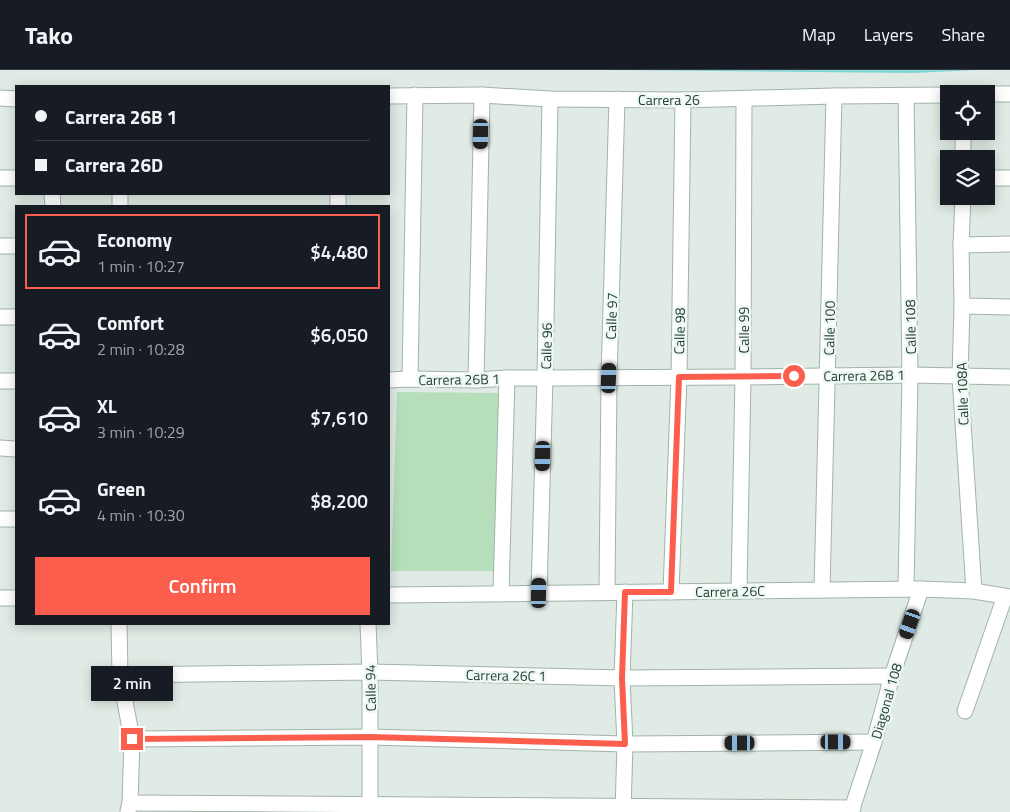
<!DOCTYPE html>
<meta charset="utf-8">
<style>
:root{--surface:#171b24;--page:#242831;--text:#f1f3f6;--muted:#9ea1a6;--line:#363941;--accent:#fb5e4d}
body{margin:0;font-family:"Titillium Web",sans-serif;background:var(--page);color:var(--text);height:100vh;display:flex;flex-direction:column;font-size:19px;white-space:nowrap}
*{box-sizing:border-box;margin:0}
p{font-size:16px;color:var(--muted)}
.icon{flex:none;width:28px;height:28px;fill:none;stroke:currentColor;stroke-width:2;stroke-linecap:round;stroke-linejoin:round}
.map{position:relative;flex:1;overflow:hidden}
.sheet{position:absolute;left:15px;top:135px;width:375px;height:420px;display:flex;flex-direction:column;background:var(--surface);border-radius:0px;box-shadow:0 2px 12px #0003}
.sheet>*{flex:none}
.banner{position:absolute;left:15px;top:15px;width:375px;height:110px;border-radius:0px;box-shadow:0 2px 12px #0003;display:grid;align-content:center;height:110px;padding:0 20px;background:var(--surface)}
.buttons{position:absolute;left:940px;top:15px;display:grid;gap:10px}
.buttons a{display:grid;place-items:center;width:55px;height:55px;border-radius:0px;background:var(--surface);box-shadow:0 2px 12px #0003;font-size:25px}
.end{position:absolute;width:22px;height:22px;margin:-11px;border:6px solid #fb5e4d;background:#fff;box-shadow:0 0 0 2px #fff}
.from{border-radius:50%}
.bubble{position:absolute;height:35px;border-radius:0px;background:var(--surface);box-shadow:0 2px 12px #0003;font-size:16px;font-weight:600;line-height:35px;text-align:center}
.car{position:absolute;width:15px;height:30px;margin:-15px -8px;border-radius:6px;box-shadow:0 0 4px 1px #0007;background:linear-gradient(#222 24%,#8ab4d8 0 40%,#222 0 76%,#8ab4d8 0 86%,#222 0)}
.banner b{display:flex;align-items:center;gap:18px;height:48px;font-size:19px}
.banner b+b{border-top:1px solid var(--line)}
.banner i{width:12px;height:12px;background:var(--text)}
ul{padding:9px 0 0;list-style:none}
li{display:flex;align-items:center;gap:15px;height:75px;margin:0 10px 8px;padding:0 10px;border:2px solid transparent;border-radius:0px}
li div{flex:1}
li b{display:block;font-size:19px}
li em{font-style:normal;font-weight:600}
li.selected{border-color:var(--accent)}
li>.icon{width:45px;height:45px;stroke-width:1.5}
.action{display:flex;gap:10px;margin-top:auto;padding:10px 20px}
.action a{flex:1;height:58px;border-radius:0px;background:var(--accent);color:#fff;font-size:20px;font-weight:600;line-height:58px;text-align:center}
header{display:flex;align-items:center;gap:30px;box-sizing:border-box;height:70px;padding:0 25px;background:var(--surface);border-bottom:1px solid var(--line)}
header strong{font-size:24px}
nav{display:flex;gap:28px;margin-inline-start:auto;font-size:18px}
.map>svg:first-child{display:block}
.green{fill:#b6debb}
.water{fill:#83d4d5}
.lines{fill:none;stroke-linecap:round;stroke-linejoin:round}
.minor-casing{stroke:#a2b3aa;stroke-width:17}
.minor{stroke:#fff;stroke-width:15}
.route{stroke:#fb5e4d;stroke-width:6}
.labels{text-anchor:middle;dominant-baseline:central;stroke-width:5;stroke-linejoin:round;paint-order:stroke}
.street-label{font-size:14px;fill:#1f3c30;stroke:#eff8f2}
</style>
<header>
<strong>Tako</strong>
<nav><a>Map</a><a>Layers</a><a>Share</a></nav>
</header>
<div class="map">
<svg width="1010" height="742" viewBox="0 0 1010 742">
<rect width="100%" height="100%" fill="#dfebe4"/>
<!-- green -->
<polygon class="green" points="397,322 499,323 497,501 391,501"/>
<!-- water -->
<polygon class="water" points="604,0 978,0 912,3"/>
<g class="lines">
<!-- minor casing -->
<g class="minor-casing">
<g id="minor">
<polyline points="986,24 1010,24"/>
<polyline points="389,26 482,25 550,29 683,30 834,26 949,25"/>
<polyline points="0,28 16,29"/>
<polyline points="963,89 963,61"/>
<polyline points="0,108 16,108"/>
<polyline points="986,108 1010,108"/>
<polyline points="52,124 53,136"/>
<polyline points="963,126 961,175 962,236 960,307 974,521"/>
<polyline points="120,136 120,124"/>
<polyline points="338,136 338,124"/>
<polyline points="961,175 1010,174"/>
<polyline points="0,176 16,176"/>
<polyline points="962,236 1010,237"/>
<polyline points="0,247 16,247"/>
<polyline points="410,309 415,25"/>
<polyline points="389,310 410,309 476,310 507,308 545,308 743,307 910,305 1010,307"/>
<polyline points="476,310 482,25"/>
<polyline points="0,311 16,311"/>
<polyline points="0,378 16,379"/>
<polyline points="0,449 16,449"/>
<polyline points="906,519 910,305 906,26"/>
<polyline points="822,520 834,26"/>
<polyline points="739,521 743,307 744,29"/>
<polyline points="607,522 609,308 617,29"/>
<polyline points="671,522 679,307 683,30"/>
<polyline points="501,523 507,308"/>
<polyline points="539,523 545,308 550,29"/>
<polyline points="389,525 921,519 974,521 1010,527"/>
<polyline points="0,528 16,528"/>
<polyline points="119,554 120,605 132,669 130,733 128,741"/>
<polyline points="368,554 370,602 370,742"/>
<polyline points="120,605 370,602 622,608 892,606"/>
<polyline points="965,641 1005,526"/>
<polyline points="132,669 370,667 625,674 874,672"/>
<path d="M 130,733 C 371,734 612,737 853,738"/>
<polyline points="623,742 625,674 622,608 625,522"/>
<polyline points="851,742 874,672 892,606 921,519"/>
</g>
</g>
<!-- minor -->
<use href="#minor" class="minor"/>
</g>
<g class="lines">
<!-- route -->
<polyline class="route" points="132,669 370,667 625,674 622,608 625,522 671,522 679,307 794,306"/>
</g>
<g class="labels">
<!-- street labels -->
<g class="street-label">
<text x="669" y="29">Carrera 26</text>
<text transform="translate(611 246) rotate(-88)">Calle 97</text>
<text transform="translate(910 257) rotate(-91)">Calle 108</text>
<text transform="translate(829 258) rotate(-89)">Calle 100</text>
<text transform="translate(743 260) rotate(-90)">Calle 99</text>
<text transform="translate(679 261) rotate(-89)">Calle 98</text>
<text transform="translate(546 276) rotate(-89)">Calle 96</text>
<text transform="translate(864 305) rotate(-1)">Carrera 26B 1</text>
<text transform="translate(459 309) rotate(-1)">Carrera 26B 1</text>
<text transform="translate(962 324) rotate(-92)">Calle 108A</text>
<text transform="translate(730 521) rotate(-1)">Carrera 26C</text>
<text transform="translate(506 605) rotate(1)">Carrera 26C 1</text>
<text transform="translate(370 618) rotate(-91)">Calle 94</text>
<text transform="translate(886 631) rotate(-74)">Diagonal 108</text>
</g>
</g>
</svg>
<div class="buttons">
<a><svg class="icon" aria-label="locate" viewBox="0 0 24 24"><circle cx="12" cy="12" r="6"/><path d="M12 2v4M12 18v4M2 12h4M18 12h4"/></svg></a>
<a><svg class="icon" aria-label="layers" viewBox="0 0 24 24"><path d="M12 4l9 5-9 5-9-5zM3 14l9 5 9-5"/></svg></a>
</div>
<i class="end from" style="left:794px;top:306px"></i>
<i class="end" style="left:132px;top:669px"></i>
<div class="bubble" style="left:91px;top:596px;width:82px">2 min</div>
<i class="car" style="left:481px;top:64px;rotate:181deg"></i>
<i class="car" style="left:609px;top:308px;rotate:2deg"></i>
<i class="car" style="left:543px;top:386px;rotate:181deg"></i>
<i class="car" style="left:539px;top:523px;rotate:1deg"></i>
<i class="car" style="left:910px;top:554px;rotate:199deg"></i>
<i class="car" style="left:836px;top:672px;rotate:90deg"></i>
<i class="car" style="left:740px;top:673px;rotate:270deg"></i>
<div class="banner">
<b><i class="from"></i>Carrera 26B 1</b>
<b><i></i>Carrera 26D</b>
</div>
<section class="sheet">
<ul>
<li class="selected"><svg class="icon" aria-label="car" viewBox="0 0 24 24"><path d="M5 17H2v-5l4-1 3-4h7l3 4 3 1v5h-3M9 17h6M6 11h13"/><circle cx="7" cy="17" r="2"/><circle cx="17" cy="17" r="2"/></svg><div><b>Economy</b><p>1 min · 10:27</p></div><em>$4,480</em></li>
<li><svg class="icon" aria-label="car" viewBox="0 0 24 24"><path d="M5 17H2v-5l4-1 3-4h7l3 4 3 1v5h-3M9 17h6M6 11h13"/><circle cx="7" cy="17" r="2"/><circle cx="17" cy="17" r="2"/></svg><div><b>Comfort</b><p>2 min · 10:28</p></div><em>$6,050</em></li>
<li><svg class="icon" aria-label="car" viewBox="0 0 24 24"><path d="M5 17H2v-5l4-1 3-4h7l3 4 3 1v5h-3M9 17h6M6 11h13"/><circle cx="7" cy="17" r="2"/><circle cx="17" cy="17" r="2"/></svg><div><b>XL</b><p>3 min · 10:29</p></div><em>$7,610</em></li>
<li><svg class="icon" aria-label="car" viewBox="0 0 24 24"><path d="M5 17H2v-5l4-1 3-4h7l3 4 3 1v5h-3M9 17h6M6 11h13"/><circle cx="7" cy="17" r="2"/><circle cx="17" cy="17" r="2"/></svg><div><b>Green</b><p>4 min · 10:30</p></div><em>$8,200</em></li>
</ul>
<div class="action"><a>Confirm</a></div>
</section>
</div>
